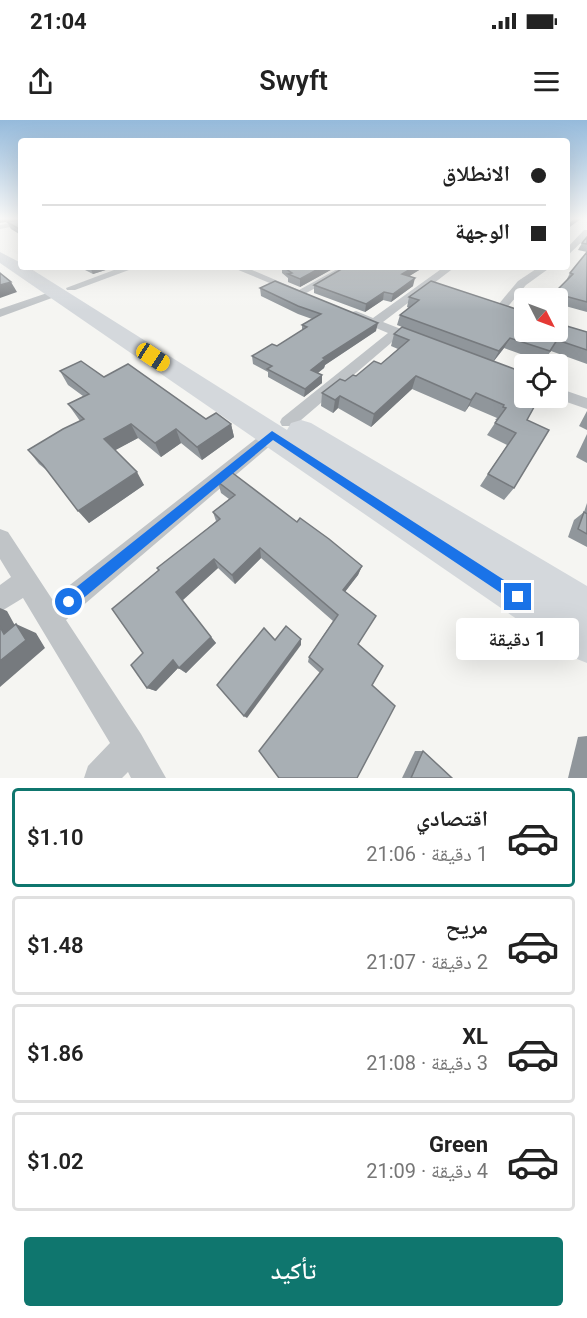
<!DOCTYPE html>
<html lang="ar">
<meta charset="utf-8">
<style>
:root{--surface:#fff;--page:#f2f2f2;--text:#222;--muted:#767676;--line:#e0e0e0;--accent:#0f766e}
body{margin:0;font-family:Roboto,"Noto Naskh Arabic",sans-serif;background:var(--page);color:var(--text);direction:rtl;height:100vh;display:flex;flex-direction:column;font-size:22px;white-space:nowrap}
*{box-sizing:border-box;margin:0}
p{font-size:20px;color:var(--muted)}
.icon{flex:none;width:33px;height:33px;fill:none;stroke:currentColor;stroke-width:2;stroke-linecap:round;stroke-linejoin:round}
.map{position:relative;height:658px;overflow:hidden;direction:ltr}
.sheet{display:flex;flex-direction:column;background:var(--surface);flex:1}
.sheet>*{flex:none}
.banner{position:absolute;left:18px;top:18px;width:552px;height:132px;border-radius:6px;box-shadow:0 6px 24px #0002;direction:rtl;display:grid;align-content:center;height:132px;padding:0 24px;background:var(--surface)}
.needle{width:39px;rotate:132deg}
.tools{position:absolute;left:514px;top:168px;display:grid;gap:12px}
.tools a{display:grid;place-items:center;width:54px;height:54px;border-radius:6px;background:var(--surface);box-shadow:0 6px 24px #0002;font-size:30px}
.end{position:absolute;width:27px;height:27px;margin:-14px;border:8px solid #1a73e8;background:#fff;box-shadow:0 0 0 3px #fff}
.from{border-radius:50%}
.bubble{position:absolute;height:42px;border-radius:6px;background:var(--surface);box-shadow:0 6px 24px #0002;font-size:20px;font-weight:600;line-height:42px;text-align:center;direction:rtl}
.car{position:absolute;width:18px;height:36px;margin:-18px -9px;border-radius:8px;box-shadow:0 0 4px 2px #0007;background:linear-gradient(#f5c518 24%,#345 0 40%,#f5c518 0 76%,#345 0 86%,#f5c518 0)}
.banner b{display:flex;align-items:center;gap:21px;height:57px;font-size:22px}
.banner b+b{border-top:2px solid var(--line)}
.banner i{width:15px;height:15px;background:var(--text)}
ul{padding:10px 0 0;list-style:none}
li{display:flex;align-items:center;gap:18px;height:99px;margin:0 12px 9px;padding:0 12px;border:3px solid var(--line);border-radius:6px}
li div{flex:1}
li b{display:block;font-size:22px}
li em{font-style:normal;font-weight:600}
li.selected{border-color:var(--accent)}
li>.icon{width:54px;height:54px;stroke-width:1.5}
.primary-button{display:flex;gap:12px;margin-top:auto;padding:12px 24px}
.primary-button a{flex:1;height:69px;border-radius:6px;background:var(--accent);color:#fff;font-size:24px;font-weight:600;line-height:69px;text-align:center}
.status{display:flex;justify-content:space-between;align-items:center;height:42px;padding:0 30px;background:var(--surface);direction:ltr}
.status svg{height:16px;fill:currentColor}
header{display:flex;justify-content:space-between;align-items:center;height:78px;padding:0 24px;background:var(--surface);font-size:27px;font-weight:600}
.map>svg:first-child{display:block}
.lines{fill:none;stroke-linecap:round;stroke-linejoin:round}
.minor{fill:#c0c4c7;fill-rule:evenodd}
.primary{fill:#d4d8dc;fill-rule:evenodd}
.wall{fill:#90969b}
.shaded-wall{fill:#767a7e}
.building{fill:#a8afb4;stroke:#767a7e;stroke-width:1.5}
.route{fill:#1a73e8}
</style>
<div class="status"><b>21:04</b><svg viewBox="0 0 49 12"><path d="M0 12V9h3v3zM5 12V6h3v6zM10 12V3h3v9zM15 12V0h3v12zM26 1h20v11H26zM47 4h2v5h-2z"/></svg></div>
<header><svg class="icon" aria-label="menu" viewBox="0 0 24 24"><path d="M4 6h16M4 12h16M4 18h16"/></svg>Swyft<svg class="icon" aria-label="share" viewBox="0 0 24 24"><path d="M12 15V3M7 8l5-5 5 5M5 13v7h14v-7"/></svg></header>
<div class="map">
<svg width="587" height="658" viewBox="0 0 587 658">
<rect width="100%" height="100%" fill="#f5f5f2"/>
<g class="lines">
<!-- minor -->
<g class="minor">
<polygon points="21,101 21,105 0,109 0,105"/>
<polygon points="584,110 587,110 587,117 567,136 567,128"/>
<polygon points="122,147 137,147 75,170 67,170 66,168"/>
<polygon points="231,147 245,147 299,170 341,147 353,147 301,176"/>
<polygon points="444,147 455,147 383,202 424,218 426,221 424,224 414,224 398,217 294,306 282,306 280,302 282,298 388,213 352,198 352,192 356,191 373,198"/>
<polygon points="539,147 551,147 526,165 506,189 498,189 498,185 518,161"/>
<polygon points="56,170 61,173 60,175 0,197 0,189"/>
<polygon points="558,268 587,278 587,289 555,278 558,278"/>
<polygon points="272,309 278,311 281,315 278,319 66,500 141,614 166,658 131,658 128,652 122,658 84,658 88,646 110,623 23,478 0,492 0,465 11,457 0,439 0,409 8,412 52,479 266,311"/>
</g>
<!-- primary -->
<polygon class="primary" points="0,132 21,143 21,147 28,147 287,310 291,303 301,300 311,303 587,466 587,543 572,537 0,143"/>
</g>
<!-- wall -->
<g class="wall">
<polygon points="21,98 21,115 11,109 7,102 18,100"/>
<polygon points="587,117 587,132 578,130 582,123"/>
<polygon points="587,132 587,192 558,184 558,178 552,178 554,173 566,161 570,153"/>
<polygon points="79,147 115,147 93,154"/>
<polygon points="282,147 336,147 300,167 288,162 288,158 282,153"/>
<polygon points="345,147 424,147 409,156 413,166 391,182 383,180 365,192 314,173 314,165"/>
<polygon points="260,168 376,211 325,245 324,248 318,253 322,263 304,277 268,257 268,252 253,244 252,236 277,226 302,210 302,205 312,199 298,194 261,176"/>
<polygon points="409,177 560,204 587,212 587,244 551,231 543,242 504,228 494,241 527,300 514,368 504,380 480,366 507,325 487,315 497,300 495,300 497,298 469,286 465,292 412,269 371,307 338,288 333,293 321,286 322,273 381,244 398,229 391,226 394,214 462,230 397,205 400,195 409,188 407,187"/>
<polygon points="60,251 104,257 206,299 231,304 234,317 202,340 181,323 161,337 138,318 115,330 144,365 89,403 50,353 39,344 28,330 80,301 68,284 83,276 68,265"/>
<polygon points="587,291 587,310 579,306"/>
<polygon points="587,314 587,343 576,337"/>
<polygon points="218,362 297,402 362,446 358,455 345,472 376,496 320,553 308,542 309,537 333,501 261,438 235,464 218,448 182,480 216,523 186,553 178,548 156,571 147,568 143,533 159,450 216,401 213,392 229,379 221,373"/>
<polygon points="587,383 587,427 568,417 574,400 584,392"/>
<polygon points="587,616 587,658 568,658 578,617"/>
<polygon points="415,631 423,631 452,658 402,658"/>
</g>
<!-- shaded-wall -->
<g class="shaded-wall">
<polygon points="0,98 21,98 21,99 0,103"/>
<polygon points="577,98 582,98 567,109 567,105"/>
<polygon points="90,147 115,147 93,154"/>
<polygon points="322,147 336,147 300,167 300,159"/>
<polygon points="414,147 424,147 400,162 402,154"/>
<polygon points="415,158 413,166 391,182 393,174"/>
<polygon points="11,162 17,172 0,178 0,165"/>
<polygon points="384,172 383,180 365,192 366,184"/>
<polygon points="378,203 376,211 325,245 324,248 311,258 311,250 323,238"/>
<polygon points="510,218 504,228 493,242 499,231"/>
<polygon points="322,255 322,263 304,277 305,269"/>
<polygon points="416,256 412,269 371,307 374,294"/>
<polygon points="476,273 469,286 465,292 471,280"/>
<polygon points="340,276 338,288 333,293 335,280"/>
<polygon points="131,304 138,318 112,332 104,319"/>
<polygon points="231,304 234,317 202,340 197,327"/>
<polygon points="176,309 181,323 161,337 155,323"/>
<polygon points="137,352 144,365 89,403 78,391"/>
<polygon points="260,428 261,438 235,464 232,455"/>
<polygon points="214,439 218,448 182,481 176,472"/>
<polygon points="362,446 358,455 340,478 343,470"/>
<polygon points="0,488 7,491 24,522 16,504 36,513 45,528 0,567 0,541 4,514 0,507"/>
<polygon points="211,517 216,523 186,553 179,548"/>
<polygon points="301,519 301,525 247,598 244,596"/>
<polygon points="173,540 180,546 156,571 147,568"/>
</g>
<!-- building -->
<g class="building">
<polygon points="19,98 21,98 21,110 7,102 19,100"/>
<polygon points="567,98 577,98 567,105"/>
<polygon points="587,117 587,124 582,123"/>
<polygon points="587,132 587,182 554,173 573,154 570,153"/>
<polygon points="283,147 322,147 300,159 288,154 292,153"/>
<polygon points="345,147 414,147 402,154 415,158 393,174 384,172 366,184 314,165"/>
<polygon points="0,153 11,162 0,165"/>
<polygon points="275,161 378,203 323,238 325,239 311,250 322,255 305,269 267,249 272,246 252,236 272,224 277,226 307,207 302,205 321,194 298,186 260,168"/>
<polygon points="431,161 525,192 525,212 558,212 558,200 560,204 587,212 587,230 557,220 550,231 510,218 499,231 400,195 419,180 409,177"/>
<polygon points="402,207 525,253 525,278 539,278 527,300 549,310 514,368 488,354 516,313 495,303 506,288 503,287 504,285 476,273 471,280 416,256 374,294 340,276 335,280 322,273 340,259 345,261 353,255 356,256 374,241 381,244 409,220 394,214"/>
<polygon points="81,241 104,257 128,244 206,299 216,293 231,304 197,327 176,309 155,323 131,304 104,319 137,352 78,391 43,345 28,330 63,309 84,299 68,284 89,274 60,251"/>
<polygon points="230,351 297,402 300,398 329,419 362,446 343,470 376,496 358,524 383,546 372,565 395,586 357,658 279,658 259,631 323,549 309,537 338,495 260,428 232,455 214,439 176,472 211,517 179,548 173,540 147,568 131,545 143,533 112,489 159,450 157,448 220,399 213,392 235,375 218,362"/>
<polygon points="584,392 587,394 587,414 578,409"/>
<polygon points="16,504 26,520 0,541 0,507 4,514"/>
<polygon points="286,506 301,519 244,596 217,565 264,508 275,520"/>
<polygon points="423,631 452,658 411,658"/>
</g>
<!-- sky -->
<linearGradient id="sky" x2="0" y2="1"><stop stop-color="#95badb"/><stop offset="0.52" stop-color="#fafaf9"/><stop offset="1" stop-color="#fafaf9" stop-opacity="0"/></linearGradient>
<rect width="587" height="190" fill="url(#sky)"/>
<!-- route -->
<polygon class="route" points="272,311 523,472 525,477 523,481 518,483 513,481 273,320 74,486 69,488 64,486 62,482 64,477"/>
</svg>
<div class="tools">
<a><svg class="needle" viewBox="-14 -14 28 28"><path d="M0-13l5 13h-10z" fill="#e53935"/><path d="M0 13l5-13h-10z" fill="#767676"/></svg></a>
<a><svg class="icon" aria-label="locate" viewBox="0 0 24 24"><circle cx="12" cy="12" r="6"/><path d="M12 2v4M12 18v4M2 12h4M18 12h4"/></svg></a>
</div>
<i class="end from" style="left:69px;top:482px"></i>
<i class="end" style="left:518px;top:477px"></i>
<div class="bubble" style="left:456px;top:498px;width:123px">1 دقيقة</div>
<i class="car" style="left:153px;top:237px;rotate:123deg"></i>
<div class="banner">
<b><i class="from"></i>الانطلاق</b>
<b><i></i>الوجهة</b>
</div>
</div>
<section class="sheet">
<ul>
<li class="selected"><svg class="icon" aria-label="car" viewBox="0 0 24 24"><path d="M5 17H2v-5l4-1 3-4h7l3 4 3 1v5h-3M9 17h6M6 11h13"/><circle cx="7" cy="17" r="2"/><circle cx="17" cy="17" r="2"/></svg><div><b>اقتصادي</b><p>1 دقيقة · 21:06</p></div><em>$1.10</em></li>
<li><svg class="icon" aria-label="car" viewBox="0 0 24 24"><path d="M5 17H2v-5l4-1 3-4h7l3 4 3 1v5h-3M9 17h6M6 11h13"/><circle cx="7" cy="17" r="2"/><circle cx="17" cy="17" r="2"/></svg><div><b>مريح</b><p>2 دقيقة · 21:07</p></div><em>$1.48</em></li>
<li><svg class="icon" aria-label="car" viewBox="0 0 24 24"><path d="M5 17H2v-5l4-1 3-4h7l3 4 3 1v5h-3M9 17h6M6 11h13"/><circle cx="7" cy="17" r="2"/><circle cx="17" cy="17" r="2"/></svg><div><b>XL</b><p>3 دقيقة · 21:08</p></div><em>$1.86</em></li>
<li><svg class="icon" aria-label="car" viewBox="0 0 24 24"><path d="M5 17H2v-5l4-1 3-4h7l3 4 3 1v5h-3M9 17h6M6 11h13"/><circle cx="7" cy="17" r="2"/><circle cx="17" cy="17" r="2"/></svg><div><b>Green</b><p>4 دقيقة · 21:09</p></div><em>$1.02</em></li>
</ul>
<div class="primary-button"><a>تأكيد</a></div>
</section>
